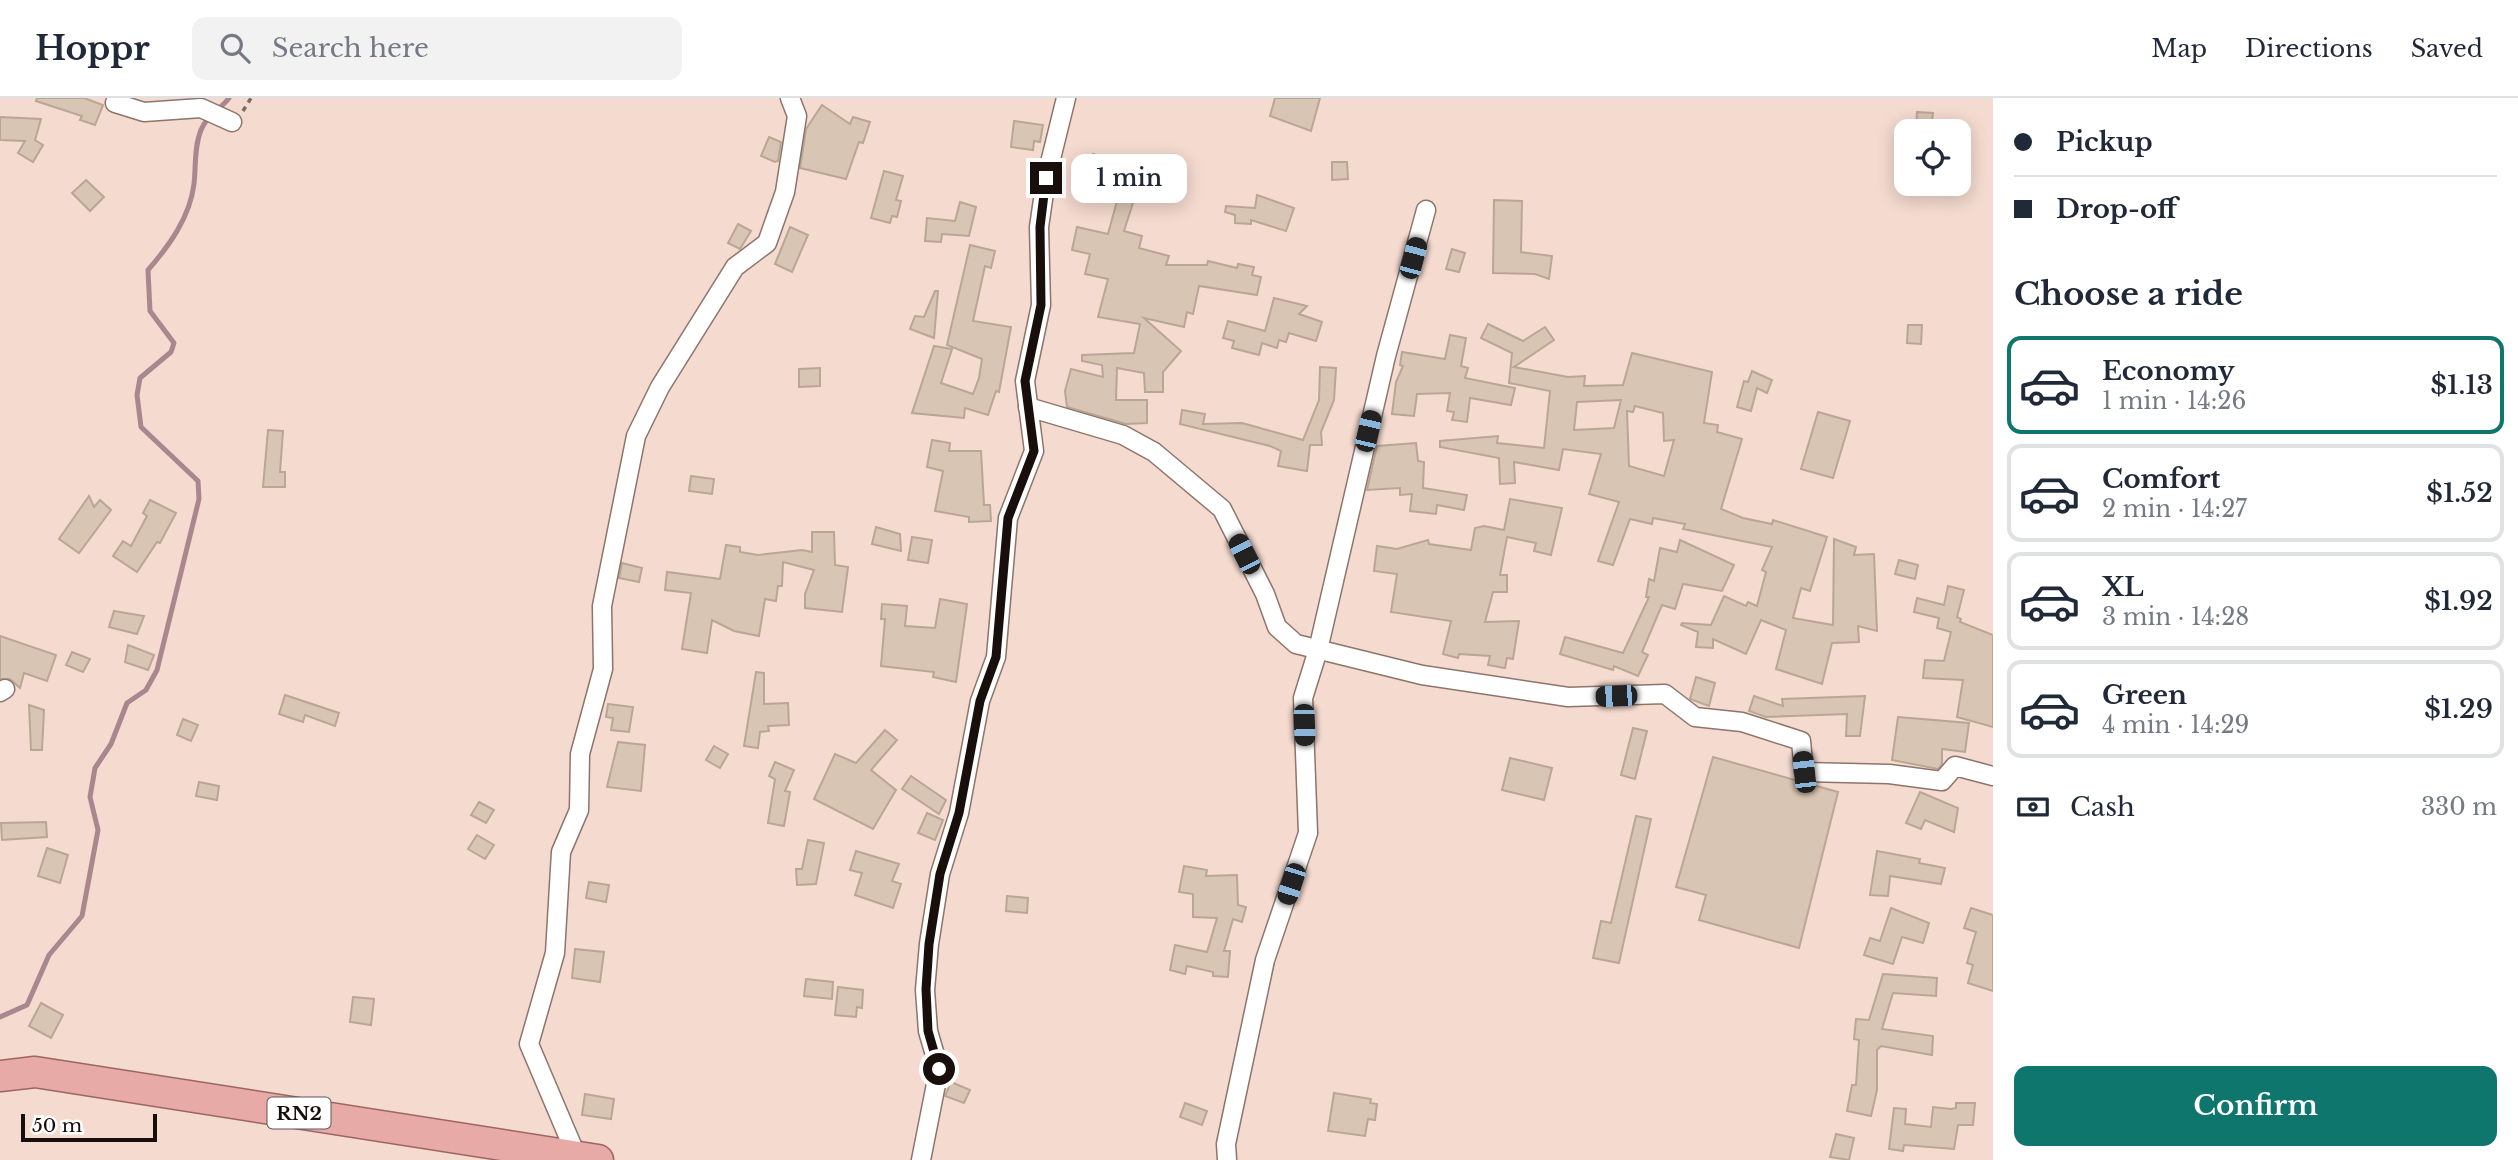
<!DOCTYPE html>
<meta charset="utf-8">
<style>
:root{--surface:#fff;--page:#f2f2f3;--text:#1f2937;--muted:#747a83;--line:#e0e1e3;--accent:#0f766e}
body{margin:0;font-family:"Libre Baskerville",serif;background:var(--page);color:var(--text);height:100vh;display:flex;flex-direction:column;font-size:26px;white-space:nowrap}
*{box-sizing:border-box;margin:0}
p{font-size:23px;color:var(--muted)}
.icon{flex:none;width:38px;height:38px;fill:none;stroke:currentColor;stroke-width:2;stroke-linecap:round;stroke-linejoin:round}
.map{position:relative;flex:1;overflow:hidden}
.drawer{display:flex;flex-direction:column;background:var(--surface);width:525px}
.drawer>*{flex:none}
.top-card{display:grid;align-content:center;height:154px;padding:0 21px;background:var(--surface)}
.tools{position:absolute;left:1894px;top:21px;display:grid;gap:14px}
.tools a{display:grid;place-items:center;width:77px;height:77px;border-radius:14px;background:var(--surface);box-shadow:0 4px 18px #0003;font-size:35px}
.scale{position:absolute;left:21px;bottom:18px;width:136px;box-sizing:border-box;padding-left:7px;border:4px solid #180f0c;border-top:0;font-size:19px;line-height:24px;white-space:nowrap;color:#180f0c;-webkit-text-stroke:5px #fff;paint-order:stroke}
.end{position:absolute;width:32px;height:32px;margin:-16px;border:9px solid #180f0c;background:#fff;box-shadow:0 0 0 4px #fff}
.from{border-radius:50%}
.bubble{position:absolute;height:49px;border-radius:14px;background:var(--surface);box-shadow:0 4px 18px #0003;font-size:23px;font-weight:600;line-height:49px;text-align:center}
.car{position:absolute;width:21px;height:42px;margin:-21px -10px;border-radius:9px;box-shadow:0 0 5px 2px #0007;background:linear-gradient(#222 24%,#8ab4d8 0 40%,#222 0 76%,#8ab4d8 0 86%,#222 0)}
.top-card b{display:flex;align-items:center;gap:24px;height:66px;font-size:26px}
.top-card b+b{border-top:2px solid var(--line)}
.top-card i{width:18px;height:18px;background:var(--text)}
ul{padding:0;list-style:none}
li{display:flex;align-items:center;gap:21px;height:98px;margin:0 14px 10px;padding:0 7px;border:4px solid var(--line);border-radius:14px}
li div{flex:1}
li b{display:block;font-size:26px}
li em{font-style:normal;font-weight:600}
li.current{border-color:var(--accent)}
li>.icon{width:63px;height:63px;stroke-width:1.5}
h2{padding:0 21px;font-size:32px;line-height:84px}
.pay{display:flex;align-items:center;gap:18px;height:77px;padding:0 21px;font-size:26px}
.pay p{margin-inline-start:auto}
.action{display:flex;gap:14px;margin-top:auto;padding:14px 21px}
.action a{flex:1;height:80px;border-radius:14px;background:var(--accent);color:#fff;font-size:28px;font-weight:600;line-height:80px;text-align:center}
header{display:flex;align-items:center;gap:42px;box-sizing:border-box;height:98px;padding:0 35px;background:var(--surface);border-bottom:2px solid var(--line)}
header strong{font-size:33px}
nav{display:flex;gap:38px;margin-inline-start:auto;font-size:24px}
.search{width:490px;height:63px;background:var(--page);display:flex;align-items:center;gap:18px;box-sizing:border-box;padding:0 24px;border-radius:14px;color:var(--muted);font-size:26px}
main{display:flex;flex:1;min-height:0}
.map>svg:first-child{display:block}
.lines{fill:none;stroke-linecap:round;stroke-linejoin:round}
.stream{stroke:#aa878f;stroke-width:5}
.building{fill:#d9c5b3;stroke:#baa695;stroke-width:2;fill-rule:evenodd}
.minor-casing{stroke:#8d756b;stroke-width:21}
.trunk-casing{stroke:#9b6662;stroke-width:33}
.path{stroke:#7d6c66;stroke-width:3.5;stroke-dasharray:5 5;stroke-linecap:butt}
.minor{stroke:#fff;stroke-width:18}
.trunk{stroke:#e7aaa7;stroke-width:30}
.route{stroke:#180f0c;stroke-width:9}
.labels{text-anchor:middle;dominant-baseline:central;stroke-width:6;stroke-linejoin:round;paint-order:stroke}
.shield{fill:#fff;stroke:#5d5755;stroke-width:2}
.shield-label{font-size:19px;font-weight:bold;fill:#180f0c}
</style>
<header>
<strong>Hoppr</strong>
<div class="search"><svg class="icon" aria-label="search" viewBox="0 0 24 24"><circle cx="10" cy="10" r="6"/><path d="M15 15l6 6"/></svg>Search here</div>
<nav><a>Map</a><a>Directions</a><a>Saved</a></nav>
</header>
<main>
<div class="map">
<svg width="1993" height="1062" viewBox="0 0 1993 1062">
<rect width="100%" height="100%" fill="#f4dacf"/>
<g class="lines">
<!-- stream -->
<path class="stream" d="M 0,919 L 27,907 L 49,857 L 82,818 L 98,732 L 90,699 L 95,670 L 111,646 L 127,605 L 146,592 L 157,572 L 199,401 L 198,383 L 141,329 L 137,297 L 140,280 L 171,254 L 174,245 L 150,213 L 148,172 C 169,148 190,119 194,86 C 196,69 194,49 201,32 C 207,17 220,12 229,0"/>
</g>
<!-- building -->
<g class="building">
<polygon points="37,0 84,0 103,7 95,27 80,22 82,18 36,3"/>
<polygon points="1275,0 1320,0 1311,33 1270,18"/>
<polygon points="822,7 850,26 853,19 870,24 863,45 859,44 846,81 800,70 806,31"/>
<polygon points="1917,14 1933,15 1931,33 1916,33"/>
<polygon points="0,19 41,21 35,42 43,47 33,64 18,55 25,43 0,42"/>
<polygon points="1014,23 1043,27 1040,44 1034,43 1033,52 1011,49"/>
<polygon points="769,39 781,44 778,63 775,64 761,58"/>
<polygon points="1093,56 1107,60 1104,73 1140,83 1124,133 1142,138 1139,150 1169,158 1166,167 1207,167 1208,163 1237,170 1238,166 1254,169 1252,177 1261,179 1257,197 1199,188 1193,216 1187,214 1184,229 1144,220 1181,253 1163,274 1163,294 1145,294 1144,275 1117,270 1116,302 1147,302 1147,325 1126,326 1067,309 1065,293 1071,271 1103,279 1102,267 1082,263 1082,257 1134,255 1140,226 1098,219 1108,181 1085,176 1090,156 1072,152 1077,129 1108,136 1117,103 1113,102 1114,98 1092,92 1096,80 1087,78"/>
<polygon points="1332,64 1347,64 1348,81 1332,82"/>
<polygon points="884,73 903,78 896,102 901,103 897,119 892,118 890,125 871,120"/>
<polygon points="86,82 104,99 90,113 72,95"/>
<polygon points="1257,97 1294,110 1286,133 1251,122 1251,126 1235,125 1235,117 1225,114 1226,108 1255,110"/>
<polygon points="1494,102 1522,103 1521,154 1552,158 1549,181 1535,176 1493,175"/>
<polygon points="960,104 976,109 969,138 942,136 941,144 925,143 927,120 955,123"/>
<polygon points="738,126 751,133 740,151 728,145"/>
<polygon points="790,129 808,137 792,174 775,166"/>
<polygon points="970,147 995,153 991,170 985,168 973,223 1011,229 999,294 996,293 988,317 965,310 964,320 912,315 934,248 952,251 941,285 973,296 979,280 982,261 947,247"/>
<polygon points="1452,151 1465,155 1459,174 1446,171"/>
<polygon points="935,193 938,193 934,240 910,231 915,218 924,219"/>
<polygon points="1274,200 1307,208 1299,216 1322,224 1316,243 1289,235 1286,244 1279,242 1277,250 1262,245 1259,257 1232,250 1234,243 1223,240 1228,223 1265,233"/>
<path d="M 1488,226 L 1523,243 L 1545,229 L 1554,242 L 1514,269 L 1568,279 L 1585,278 L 1584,288 L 1623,287 L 1632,255 L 1712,274 L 1704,325 L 1718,327 L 1717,334 L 1742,341 L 1721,411 L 1743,420 L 1772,426 L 1773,422 L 1827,439 L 1810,493 L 1801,490 L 1793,520 L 1833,527 L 1834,441 L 1856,449 L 1854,457 L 1874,456 L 1877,533 L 1858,528 L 1859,544 L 1832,545 L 1822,586 L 1776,571 L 1786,532 L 1761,522 L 1746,556 L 1713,541 L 1713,550 L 1696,549 L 1698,534 L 1681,527 L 1682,525 L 1711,527 L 1724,498 L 1746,508 L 1748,504 L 1757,508 L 1766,474 L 1762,472 L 1772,449 L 1683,431 L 1685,426 L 1653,420 L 1652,426 L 1630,421 L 1613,467 L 1598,463 L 1619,404 L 1589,396 L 1601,356 L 1563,351 L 1559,372 L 1514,364 L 1515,385 L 1500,386 L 1499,360 L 1440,349 L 1440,343 L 1498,338 L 1497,345 L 1544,350 L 1550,293 L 1509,285 L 1512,255 L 1481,240 ZM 1621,302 L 1614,330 L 1574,332 L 1577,304 ZM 1635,308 L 1663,315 L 1664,343 L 1674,342 L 1664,378 L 1629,368 L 1627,313 L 1633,314 Z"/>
<polygon points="1908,227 1922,227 1921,246 1907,245"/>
<polygon points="1450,237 1466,240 1461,268 1468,270 1465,280 1515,290 1511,307 1470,300 1467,324 1452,322 1454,314 1447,313 1450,295 1417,296 1414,318 1392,316 1396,284 1403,268 1400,267 1402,254 1445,261"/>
<polygon points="1320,269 1336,270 1334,302 1321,334 1322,347 1310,347 1307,373 1278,368 1281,353 1270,348 1180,326 1182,312 1205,316 1203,326 1242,325 1303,342 1319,302"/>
<polygon points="820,270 820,288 799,289 799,271"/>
<polygon points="1752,273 1772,282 1767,295 1757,290 1751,313 1737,309 1744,283 1748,284"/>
<polygon points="1818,314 1850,323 1833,380 1801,371"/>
<polygon points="268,332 283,333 280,374 285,374 285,389 263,389"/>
<polygon points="932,342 950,345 949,353 981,353 984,407 990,407 991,423 969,424 969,419 935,413 943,373 927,369"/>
<polygon points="1416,345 1418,363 1424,364 1423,390 1467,397 1464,412 1437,407 1436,416 1410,413 1412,396 1400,397 1400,390 1367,392 1377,348"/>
<polygon points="691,378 714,381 712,396 689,393"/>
<polygon points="89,398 94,409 100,402 111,412 79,455 59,441"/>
<polygon points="1510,401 1562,410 1551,457 1534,453 1536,445 1507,439 1500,477 1507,477 1507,494 1493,494 1485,524 1519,523 1513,561 1507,560 1505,570 1488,567 1490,558 1459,556 1458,560 1443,556 1451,523 1391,514 1397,476 1374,473 1377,448 1397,451 1428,442 1429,446 1471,452 1475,430 1484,428 1504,432"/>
<polygon points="150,402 176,415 160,445 157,444 137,474 113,458 123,443 131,448 147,418 143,415"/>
<polygon points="876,429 900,436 901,453 872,446"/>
<polygon points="812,434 834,434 835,467 848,469 842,514 805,510 805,496 814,472 783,464 782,488 778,488 776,503 765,501 759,538 734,533 712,522 707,555 682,551 691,495 665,492 667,474 720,481 726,447 740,449 740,454 758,457 802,452 812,454"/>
<polygon points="912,439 932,442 928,465 908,462"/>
<polygon points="1680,442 1734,467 1722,493 1683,486 1675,511 1662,507 1642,554 1648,557 1638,578 1614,568 1613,572 1560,556 1565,539 1623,555 1649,499 1646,499 1649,481 1654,483 1660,450 1677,454"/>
<polygon points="1899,462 1918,467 1915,481 1895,476"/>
<polygon points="622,465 642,470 639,484 619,480"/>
<polygon points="1948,488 1964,492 1957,519 1961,521 1960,524 1993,537 1993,629 1957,619 1963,582 1923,580 1925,562 1944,563 1951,534 1937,530 1939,520 1914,514 1917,500 1944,507"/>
<polygon points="940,501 967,506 956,584 933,579 934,574 881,568 885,521 881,521 882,506 907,508 905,528 935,530"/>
<polygon points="114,513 144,518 137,536 109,529"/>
<polygon points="0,538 56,557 47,583 24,575 20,590 10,581 0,581"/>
<polygon points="128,547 154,557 148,572 125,564"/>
<polygon points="72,554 90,561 83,574 66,567"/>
<polygon points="756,574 764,575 764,606 788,605 789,627 768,628 769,633 760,634 758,650 744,648"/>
<polygon points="1696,579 1715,585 1709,608 1690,601"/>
<polygon points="285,597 339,615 335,628 305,617 303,624 279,616"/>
<polygon points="1754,598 1783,608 1782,601 1865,598 1860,638 1846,638 1847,616 1766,619 1749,613"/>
<polygon points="608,606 633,609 629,634 611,632 613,620 606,619"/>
<polygon points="29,607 44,612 42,652 31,652"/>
<polygon points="1898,619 1969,625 1965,654 1942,651 1942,666 1938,671 1892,662"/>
<polygon points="183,621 198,627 191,643 177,637"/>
<polygon points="1633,630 1647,633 1635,681 1621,677"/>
<polygon points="885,632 897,642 871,672 896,692 873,731 814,701 835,656 856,665"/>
<polygon points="618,644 645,647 641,693 607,689"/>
<polygon points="714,648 728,656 720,670 706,662"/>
<polygon points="1713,659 1838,694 1799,850 1699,822 1706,797 1676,789"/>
<polygon points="1510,660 1552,670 1544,702 1502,692"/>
<polygon points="775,664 794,672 785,693 790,694 784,728 768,725 775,681 769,678"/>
<polygon points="911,678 946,702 939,716 902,691"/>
<polygon points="199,684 219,688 217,702 196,698"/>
<polygon points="1920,694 1958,710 1954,734 1925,722 1921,731 1906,725"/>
<polygon points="479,704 494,712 486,725 471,717"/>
<polygon points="927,715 943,722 935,742 918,735"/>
<polygon points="1636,718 1651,721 1619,865 1593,860 1601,823 1611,825"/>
<polygon points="46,724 47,739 2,742 1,725"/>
<polygon points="477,737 494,747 485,761 468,751"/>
<polygon points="808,742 824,745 816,786 797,787 796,771 802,771"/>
<polygon points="47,750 68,757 60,785 38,778"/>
<polygon points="856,753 899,766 892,783 901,786 893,810 855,797 862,775 850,772"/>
<polygon points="1877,753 1920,761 1919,765 1945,770 1941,786 1890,778 1888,798 1870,797"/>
<polygon points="1184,768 1207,772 1206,778 1237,777 1238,807 1246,809 1242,824 1233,821 1224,853 1230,853 1228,879 1213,878 1213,874 1187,868 1185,876 1170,872 1175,847 1207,854 1217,820 1193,819 1193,796 1179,794"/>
<polygon points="589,784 609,787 606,804 586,800"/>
<polygon points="1007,798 1028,800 1027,815 1006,813"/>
<polygon points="1891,810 1929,825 1923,845 1902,839 1893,866 1864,857 1870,840 1880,843"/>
<polygon points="1971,810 1993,817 1993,893 1968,885 1973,867 1967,865 1976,834 1964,830"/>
<polygon points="575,851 604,854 600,884 572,880"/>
<polygon points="1883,876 1937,880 1936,898 1893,895 1882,931 1933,938 1932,957 1881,948 1877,952 1877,992 1871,1018 1847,1013 1852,987 1856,987 1859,942 1854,941 1856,921 1869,922"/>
<polygon points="806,881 833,884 832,901 804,898"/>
<polygon points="838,889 863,892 862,910 857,909 856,919 835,917"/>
<polygon points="353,899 374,901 371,927 350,924"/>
<polygon points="41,905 63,917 51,940 29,928"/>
<polygon points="951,984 970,992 964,1005 945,998"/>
<polygon points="1334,995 1371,1001 1370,1005 1377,1006 1375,1022 1368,1021 1365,1038 1328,1033"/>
<polygon points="585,996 614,1001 611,1021 582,1017"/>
<polygon points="1185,1005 1207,1013 1202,1027 1180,1019"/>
<polygon points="1956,1005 1975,1005 1973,1027 1958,1027 1954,1051 1904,1047 1903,1053 1889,1051 1894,1010 1906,1011 1905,1026 1931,1029 1933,1009 1951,1011 1956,1010"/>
<polygon points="1836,1036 1854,1040 1849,1062 1830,1059"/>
</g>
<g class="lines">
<!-- minor casing -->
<g class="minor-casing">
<g id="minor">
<polyline points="115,5 144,14 201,10 232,24"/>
<polyline points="1028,309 1123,337 1154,354 1222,411 1265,496 1277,529 1296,546 1422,577 1568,599 1665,596 1695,619 1742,624 1801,643 1804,674 1889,676 1942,683 1955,668 1993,678"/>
<polyline points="0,594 5,591"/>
<polyline points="577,1059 529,946 555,855 561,754 579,712 580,656 603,571 602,508 636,338 660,289 735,169 767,145 785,94 797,18 790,0"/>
<polyline points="921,1062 939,971 928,933 925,892 929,846 940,776 959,715 980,603 996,559 1008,420 1034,353 1025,283 1041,207 1039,129 1046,81 1066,0"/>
<polyline points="1227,1062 1226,1046 1265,862 1308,735 1303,600 1318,552 1386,258 1426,112"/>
</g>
</g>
<!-- trunk casing -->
<g class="trunk-casing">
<polyline id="trunk" points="0,978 35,974 598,1062"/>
</g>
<!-- path -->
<polyline class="path" points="243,13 251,0"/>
<!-- minor -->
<use href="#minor" class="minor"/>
<!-- trunk -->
<use href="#trunk" class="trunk"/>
</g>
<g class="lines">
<!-- route -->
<polyline class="route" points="939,971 928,933 926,891 929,846 940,776 959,715 980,603 996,559 1008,420 1034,353 1025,283 1041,207 1040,129 1046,80"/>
</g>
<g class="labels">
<!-- shield labels -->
<rect class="shield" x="267.5" y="999.5" width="63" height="31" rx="5"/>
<g class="shield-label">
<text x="299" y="1015">RN2</text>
</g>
</g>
</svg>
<div class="tools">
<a><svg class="icon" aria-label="locate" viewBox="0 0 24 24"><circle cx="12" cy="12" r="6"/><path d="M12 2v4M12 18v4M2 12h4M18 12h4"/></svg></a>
</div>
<div class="scale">50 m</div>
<i class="end from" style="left:939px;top:971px"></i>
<i class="end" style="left:1046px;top:80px"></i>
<div class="bubble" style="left:1071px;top:56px;width:116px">1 min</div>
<i class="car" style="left:1413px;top:160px;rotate:15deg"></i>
<i class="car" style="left:1368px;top:333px;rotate:13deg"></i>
<i class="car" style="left:1244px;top:456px;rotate:333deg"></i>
<i class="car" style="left:1616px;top:598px;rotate:268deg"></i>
<i class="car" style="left:1304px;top:627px;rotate:178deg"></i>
<i class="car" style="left:1804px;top:674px;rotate:354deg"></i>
<i class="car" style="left:1291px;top:786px;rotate:198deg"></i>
</div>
<section class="drawer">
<div class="top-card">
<b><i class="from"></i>Pickup</b>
<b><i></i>Drop-off</b>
</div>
<h2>Choose a ride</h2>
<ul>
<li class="current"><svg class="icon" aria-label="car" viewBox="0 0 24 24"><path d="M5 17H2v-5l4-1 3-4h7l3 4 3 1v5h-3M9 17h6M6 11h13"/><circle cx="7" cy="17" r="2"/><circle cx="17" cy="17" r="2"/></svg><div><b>Economy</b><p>1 min · 14:26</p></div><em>$1.13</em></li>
<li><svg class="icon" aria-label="car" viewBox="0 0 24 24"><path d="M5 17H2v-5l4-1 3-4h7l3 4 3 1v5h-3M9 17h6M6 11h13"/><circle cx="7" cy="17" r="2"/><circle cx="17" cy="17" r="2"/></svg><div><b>Comfort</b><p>2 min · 14:27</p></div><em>$1.52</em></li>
<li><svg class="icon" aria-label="car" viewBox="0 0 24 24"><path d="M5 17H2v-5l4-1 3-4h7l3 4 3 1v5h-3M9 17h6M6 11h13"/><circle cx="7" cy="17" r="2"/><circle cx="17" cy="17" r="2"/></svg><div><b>XL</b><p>3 min · 14:28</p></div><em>$1.92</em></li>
<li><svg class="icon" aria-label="car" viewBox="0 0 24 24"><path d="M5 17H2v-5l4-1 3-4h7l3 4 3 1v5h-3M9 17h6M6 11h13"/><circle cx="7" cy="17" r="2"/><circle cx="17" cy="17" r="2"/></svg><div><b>Green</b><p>4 min · 14:29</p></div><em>$1.29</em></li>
</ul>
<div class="pay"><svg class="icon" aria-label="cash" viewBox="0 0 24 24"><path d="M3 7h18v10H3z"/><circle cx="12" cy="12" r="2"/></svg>Cash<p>330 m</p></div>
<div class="action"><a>Confirm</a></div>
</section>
</main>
